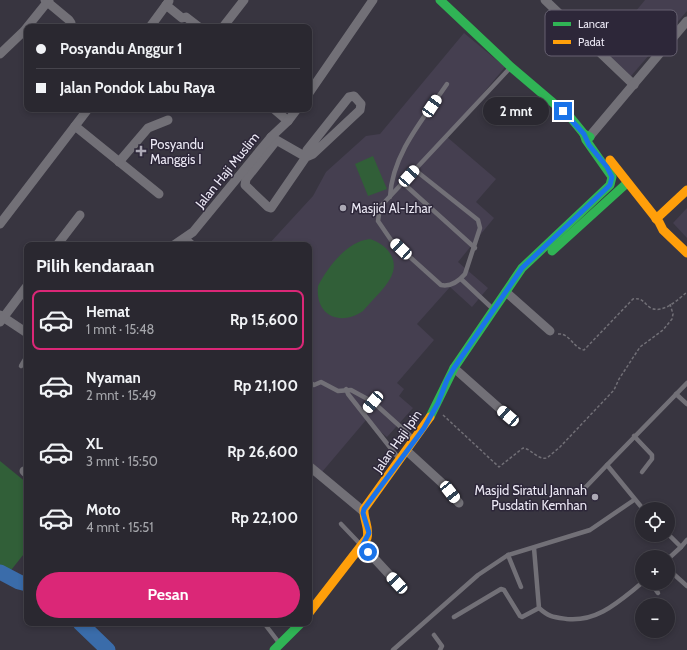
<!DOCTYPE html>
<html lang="id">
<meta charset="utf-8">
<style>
:root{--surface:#2a2830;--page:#36343c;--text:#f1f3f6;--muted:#a5a6ab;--line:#46444c;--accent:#db2777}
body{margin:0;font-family:Cabin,sans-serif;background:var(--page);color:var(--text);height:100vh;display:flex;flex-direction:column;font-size:15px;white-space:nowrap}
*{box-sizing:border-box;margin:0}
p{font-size:13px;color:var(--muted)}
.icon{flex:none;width:22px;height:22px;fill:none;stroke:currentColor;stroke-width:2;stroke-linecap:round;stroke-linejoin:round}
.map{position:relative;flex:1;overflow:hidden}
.details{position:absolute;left:24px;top:242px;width:288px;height:384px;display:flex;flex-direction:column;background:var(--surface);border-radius:8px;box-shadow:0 2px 6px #0003,0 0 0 1px var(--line)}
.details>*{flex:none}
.hud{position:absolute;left:24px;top:24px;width:288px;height:88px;border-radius:8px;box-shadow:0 2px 6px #0003,0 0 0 1px var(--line);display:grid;align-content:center;height:88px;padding:0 12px;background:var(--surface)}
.fabs{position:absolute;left:635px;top:502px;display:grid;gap:8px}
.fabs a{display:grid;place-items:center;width:40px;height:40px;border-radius:50%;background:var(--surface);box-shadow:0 2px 6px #0003,0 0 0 1px var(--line);font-size:20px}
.end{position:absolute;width:18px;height:18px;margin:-9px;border:5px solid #1a73e8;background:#fff;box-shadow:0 0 0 2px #fff}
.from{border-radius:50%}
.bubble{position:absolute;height:28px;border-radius:14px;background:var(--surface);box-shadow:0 2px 6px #0003,0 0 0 1px var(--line);font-size:13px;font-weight:800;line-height:28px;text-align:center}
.car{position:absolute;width:12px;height:24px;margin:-12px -6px;border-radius:5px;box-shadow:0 0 3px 1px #0007;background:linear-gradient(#fff 24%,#345 0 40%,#fff 0 76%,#345 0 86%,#fff 0)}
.hud b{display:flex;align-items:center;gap:14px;height:38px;font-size:15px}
.hud b+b{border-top:1px solid var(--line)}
.hud i{width:10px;height:10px;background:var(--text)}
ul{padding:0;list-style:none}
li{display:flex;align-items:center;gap:12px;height:60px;margin:0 8px 6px;padding:0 4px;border:2px solid transparent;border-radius:8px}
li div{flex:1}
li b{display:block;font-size:15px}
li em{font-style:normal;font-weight:800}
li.current{border-color:var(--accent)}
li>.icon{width:36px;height:36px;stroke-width:1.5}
h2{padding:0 12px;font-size:18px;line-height:48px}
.button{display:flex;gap:8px;margin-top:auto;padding:8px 12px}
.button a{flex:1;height:46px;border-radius:24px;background:var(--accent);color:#fff;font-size:16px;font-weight:800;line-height:46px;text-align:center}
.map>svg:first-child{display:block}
.commercial{fill:#453f50}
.green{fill:#315f38}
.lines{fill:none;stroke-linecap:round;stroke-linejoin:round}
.river{stroke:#3a6caa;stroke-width:15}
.path{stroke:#716f76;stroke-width:1.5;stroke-dasharray:3 2;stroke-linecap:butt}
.lane{stroke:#727077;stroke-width:4.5}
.street{stroke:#727077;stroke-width:9}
.fast{stroke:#30b455;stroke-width:9}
.slow{stroke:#ff9f0a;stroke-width:9}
.route{stroke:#1a73e8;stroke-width:5}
.poi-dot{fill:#aca9b5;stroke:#2d2739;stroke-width:1.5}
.labels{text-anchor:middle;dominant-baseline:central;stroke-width:3;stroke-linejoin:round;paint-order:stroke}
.poi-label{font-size:13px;fill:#ebe8f4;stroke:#2d2739;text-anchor:start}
.street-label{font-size:13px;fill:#ebe8f4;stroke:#2d2739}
.key{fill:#2d2739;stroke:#666171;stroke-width:1}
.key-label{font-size:11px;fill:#ebe8f4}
</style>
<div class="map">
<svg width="687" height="650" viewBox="0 0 687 650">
<rect width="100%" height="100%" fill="#383540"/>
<!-- commercial -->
<g class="commercial">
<polygon points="645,0 687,0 687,11 631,76 604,50"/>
<polygon points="464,33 505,67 447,137 496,179 476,202 494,218 458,262 488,288 472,307 450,287 417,324 434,340 397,383 404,389 399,396 413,408 387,437 366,420 322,472 309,460 309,245 268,245 313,196 326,172 366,136 380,134"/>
<polygon points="687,208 687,238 673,223"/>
</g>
<!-- green -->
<g class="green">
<polygon points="373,156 387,189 368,196 355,164"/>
<path d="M 370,239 C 386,244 400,259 391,277 C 385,289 371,301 363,311 C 339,327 315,315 318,286 C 328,267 347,241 370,239 Z"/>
<polygon points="0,461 27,483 27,550 8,574 0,568"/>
</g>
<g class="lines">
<!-- river -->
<g class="river">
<polyline points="0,572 19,582 27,584"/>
<polyline points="80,623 108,650"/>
</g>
<!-- path -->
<g class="path">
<path d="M 558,334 C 570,333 573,348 584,350 L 633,299 C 643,297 644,304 651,308 C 663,314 679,299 687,292"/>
<path d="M 443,415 L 499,467 L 523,448 C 532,449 537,460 547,458 L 560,447 L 614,390 L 619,379 L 640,347 L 663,330 L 672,319 L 673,314 L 670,304"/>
</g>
<!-- lane -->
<g class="lane">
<path d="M 415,170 L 473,216 L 478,220 L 480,228 L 465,274 C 459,281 451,287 441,285 L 391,240 L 378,221 L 380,207 L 511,67"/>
<polyline points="403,183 475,248"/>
<path d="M 390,197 C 392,154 424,118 447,84"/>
<polyline points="186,237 195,245"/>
<polyline points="461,279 493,309"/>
<polyline points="21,366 27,356"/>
<polyline points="309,382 314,385 321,382 338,391 351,390 373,402 414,439"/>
<polyline points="346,389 348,394 400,460"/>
<polyline points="676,394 687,404"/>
<polyline points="364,413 373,402"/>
<polyline points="634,436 652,455 652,459 642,472"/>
<polyline points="582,491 607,465"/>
<polyline points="643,509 607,465 687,383"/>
<polyline points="341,524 361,545"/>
<polyline points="668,534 681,547 668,559"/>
<polyline points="681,547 687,540"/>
<path d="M 534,548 L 539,608 C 549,617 553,617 567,619 C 598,622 619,601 642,583"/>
<polyline points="508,555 521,587"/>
<polyline points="668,569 687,586"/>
<polyline points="651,583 658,593"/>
<polyline points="454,617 501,589 504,590 520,616 522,617 539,608"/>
<polyline points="264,623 280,644"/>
<polyline points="434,635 442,646 440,650"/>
<polyline points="393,650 478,575 508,555 590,530 634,500"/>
</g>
<!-- street -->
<g class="street">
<polyline points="45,0 69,20 71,23 69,27"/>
<polyline points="545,0 634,85"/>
<polyline points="166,5 182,18 186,17 199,27"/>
<polyline points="150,27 169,1"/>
<polyline points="223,27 244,0"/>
<polyline points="0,54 24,31 49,0"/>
<polyline points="602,54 631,19"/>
<polyline points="309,93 373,0"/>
<polyline points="274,109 288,121"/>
<polyline points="75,126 159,194"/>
<polyline points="590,136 687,21"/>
<polyline points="271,137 306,157 313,154 360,110 361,104 354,96 349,97 307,150 306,157 271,208 268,207 245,185 246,179 276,141"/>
<polyline points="119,162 148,128 168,120"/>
<polyline points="0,224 88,109"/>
<polyline points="57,245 80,215"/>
<polyline points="174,245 193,232 271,137 288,121 297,109"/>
<polyline points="506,292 550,331"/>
<polyline points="0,315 27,333"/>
<polyline points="0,322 27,286"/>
<polyline points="454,368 508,416"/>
<polyline points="407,451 442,483 459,503"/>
<polyline points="309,466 363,511"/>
<polyline points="24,471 27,474"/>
<polyline points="362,545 397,583"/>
</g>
<!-- fast -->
<g class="fast">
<polyline points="440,0 511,67 571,118 584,134 590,137"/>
<polyline points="552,251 627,183"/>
<polyline points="430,417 454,368 522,268 610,185 612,177 586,140 584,134"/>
<polyline points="274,650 301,623"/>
</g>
<!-- slow -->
<g class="slow">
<polyline points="610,160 659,222 663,230 687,253"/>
<polyline points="656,219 687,190"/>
<path d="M 309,613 L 367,538 C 370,528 363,519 364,509 L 430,417"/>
</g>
</g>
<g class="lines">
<!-- route -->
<polyline class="route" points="368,552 362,546 369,533 363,513 364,509 424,428 438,403 447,380 454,368 522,268 610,185 612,177 607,167 589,145 584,134 563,111"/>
</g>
<!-- markers -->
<g class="poi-dot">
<path d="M139 145h4v4h4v4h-4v4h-4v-4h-4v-4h4z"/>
<circle cx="343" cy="208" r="4"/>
<circle cx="595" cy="497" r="4"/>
</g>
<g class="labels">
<!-- poi labels -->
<g class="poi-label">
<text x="150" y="144">Posyandu<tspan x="150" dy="15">Manggis I</tspan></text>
<text x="351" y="208">Masjid Al-Izhar</text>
<text x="587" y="490" text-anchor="end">Masjid Siratul Jannah<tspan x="587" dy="15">Pusdatin Kemhan</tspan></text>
</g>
<!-- street labels -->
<g class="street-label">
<text transform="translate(227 170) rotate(-51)">Jalan Haji Muslim</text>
<text transform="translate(397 441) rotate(-55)">Jalan Haji Ipin</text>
</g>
</g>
<!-- legend -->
<rect x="545" y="10" width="132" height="46" rx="6" class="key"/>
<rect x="553" y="22" width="18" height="4" fill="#30b455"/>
<rect x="553" y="40" width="18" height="4" fill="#ff9f0a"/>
<g class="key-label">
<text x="578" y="28">Lancar</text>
<text x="578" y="46">Padat</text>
</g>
</svg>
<div class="fabs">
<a><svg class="icon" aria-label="locate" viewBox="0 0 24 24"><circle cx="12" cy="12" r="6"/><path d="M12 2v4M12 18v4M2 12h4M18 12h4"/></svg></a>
<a>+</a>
<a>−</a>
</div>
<i class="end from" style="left:368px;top:552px"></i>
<i class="end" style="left:563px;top:111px"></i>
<div class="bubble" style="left:483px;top:97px;width:66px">2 mnt</div>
<i class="car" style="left:432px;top:106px;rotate:34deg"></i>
<i class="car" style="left:409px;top:176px;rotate:42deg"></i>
<i class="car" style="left:401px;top:249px;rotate:313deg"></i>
<i class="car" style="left:373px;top:402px;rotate:220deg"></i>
<i class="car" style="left:508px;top:416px;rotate:311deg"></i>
<i class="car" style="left:450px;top:492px;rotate:142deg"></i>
<i class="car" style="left:397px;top:583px;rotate:317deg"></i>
<div class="hud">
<b><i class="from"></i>Posyandu Anggur 1</b>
<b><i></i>Jalan Pondok Labu Raya</b>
</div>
<section class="details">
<h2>Pilih kendaraan</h2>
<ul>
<li class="current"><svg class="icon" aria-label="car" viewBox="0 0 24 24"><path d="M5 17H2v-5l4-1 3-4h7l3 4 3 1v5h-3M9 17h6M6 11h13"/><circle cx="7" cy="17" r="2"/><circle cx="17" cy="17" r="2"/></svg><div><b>Hemat</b><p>1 mnt · 15:48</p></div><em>Rp 15,600</em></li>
<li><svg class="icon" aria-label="car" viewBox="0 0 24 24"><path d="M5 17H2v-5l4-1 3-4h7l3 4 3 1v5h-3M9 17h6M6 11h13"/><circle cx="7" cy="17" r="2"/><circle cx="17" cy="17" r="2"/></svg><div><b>Nyaman</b><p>2 mnt · 15:49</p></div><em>Rp 21,100</em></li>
<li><svg class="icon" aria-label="car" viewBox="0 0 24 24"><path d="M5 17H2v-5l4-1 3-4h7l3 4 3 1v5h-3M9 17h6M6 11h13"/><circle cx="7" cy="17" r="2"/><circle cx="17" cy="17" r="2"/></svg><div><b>XL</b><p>3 mnt · 15:50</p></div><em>Rp 26,600</em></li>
<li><svg class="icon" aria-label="car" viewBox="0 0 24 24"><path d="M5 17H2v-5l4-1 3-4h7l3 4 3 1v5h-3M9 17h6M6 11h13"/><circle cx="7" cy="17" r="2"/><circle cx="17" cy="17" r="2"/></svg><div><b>Moto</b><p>4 mnt · 15:51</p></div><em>Rp 22,100</em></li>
</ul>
<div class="button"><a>Pesan</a></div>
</section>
</div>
